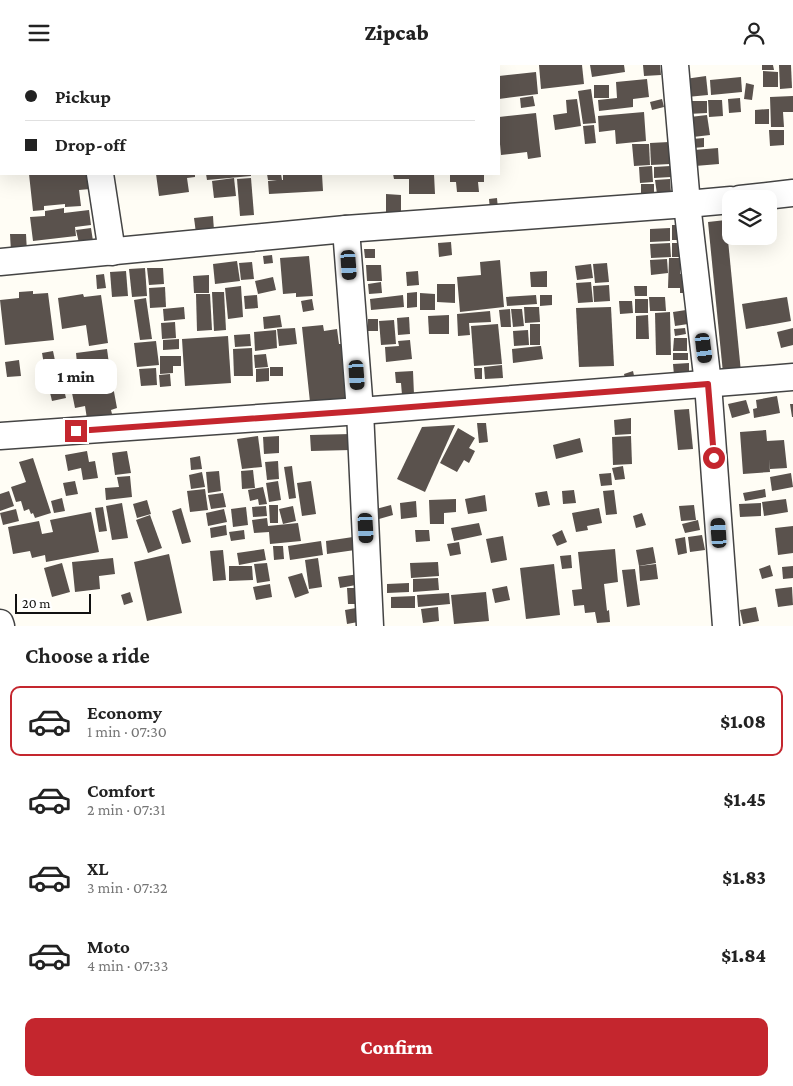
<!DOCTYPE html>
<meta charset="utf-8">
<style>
:root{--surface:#fff;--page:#f6f6f6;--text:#222;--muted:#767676;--line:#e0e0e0;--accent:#c4262e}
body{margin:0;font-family:"Crimson Pro",serif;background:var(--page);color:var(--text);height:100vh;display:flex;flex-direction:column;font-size:19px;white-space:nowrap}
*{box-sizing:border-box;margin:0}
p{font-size:16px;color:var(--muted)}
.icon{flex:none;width:28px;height:28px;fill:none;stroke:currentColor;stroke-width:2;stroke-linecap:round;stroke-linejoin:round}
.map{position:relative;height:561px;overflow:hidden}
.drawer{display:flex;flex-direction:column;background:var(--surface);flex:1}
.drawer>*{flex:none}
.top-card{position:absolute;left:0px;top:0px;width:500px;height:110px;box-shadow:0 5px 20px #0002;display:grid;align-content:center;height:110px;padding:0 25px;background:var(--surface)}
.controls{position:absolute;left:722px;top:125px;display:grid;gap:10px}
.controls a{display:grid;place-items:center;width:55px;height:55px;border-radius:10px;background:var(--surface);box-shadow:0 5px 20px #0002;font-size:25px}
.scale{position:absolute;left:15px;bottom:12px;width:76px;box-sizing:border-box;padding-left:5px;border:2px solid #111;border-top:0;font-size:14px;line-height:18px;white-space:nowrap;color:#111;-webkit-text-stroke:4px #fff;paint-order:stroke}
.end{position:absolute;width:22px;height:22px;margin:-11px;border:6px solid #c4262e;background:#fff;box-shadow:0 0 0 2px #fff}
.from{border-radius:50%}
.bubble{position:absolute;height:35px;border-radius:10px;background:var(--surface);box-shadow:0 5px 20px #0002;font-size:16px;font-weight:800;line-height:35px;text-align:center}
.car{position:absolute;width:15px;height:30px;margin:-15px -8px;border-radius:6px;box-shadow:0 0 4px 1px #0007;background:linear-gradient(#222 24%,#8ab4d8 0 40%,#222 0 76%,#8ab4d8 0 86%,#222 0)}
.top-card b{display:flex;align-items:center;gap:18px;height:48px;font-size:19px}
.top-card b+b{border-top:1px solid var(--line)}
.top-card i{width:12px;height:12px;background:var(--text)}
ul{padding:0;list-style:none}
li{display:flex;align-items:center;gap:15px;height:70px;margin:0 10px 8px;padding:0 15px;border:2px solid transparent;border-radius:10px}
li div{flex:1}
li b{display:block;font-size:19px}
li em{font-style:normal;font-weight:800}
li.selected{border-color:var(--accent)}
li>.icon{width:45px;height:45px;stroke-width:1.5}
h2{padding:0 25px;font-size:22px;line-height:60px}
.primary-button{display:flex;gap:10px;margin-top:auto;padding:10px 25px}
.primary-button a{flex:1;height:58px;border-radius:10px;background:var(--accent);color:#fff;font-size:20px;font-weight:800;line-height:58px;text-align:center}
header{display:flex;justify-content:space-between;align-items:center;height:65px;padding:0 25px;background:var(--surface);font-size:22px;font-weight:800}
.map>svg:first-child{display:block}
.building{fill:#5a524d}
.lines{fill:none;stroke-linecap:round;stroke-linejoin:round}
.minor-casing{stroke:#444;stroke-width:29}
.minor{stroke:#fff;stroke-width:26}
.route{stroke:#c4262e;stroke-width:6}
</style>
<header><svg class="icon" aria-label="menu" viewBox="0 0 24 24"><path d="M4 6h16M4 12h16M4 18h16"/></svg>Zipcab<svg class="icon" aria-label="person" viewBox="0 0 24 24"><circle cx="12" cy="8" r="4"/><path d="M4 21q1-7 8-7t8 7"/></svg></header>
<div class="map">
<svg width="793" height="561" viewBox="0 0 793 561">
<rect width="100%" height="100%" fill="#fffdf5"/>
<!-- building -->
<g class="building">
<polygon points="539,0 582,0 584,19 541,24"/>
<polygon points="590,0 624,0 625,7 592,12"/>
<polygon points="643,0 660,0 661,10 644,11"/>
<polygon points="762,0 773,0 774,5 762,5"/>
<polygon points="779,0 791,0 792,23 780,24"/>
<polygon points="763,6 778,7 778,22 763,22"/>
<polygon points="536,7 538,29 499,34 499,11"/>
<polygon points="706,11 708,30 687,32 685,14"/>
<polygon points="741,12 742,27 711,30 710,15"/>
<polygon points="647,14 649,32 633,34 633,42 599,46 598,35 617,33 616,17"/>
<polygon points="746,18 754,20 752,35 744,34"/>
<rect x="594" y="20" width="15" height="13"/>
<polygon points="591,24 596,58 583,59 578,26"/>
<polygon points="533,31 535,41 521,43 520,33"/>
<polygon points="793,31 793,47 783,47 784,62 771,62 770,32"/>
<polygon points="740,33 741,47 729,48 728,34"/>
<polygon points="577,34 581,61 555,65 553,50 567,48 566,35"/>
<polygon points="662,34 664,42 652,45 650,37"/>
<polygon points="708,35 722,35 723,51 709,52"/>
<polygon points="688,36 707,36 707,48 688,49"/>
<polygon points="769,44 769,59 755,59 755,45"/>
<polygon points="644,47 646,76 616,79 615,65 599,67 598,51"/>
<polygon points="536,48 541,92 528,94 527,87 501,90 499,68 499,52"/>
<polygon points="707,50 710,70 693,72 690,52"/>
<polygon points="594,60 596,78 585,79 583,61"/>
<polygon points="769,65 784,65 784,80 770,81"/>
<polygon points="704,73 704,82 693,83 692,74"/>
<polygon points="669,77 670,99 651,100 650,78"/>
<polygon points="632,79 649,79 650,100 634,101"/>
<polygon points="718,83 719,99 695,101 694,85"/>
<polygon points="652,101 653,117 640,118 639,102"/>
<polygon points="670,101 671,112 654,113 654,102"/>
<polygon points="29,109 88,109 90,124 79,125 81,141 65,142 65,139 44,141 44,145 33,146"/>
<polygon points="156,109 195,109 195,112 187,113 189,127 159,131"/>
<polygon points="206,109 251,109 251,111 207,115"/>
<polygon points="267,109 281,109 282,115 283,115 283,109 322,109 323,126 269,129 268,116 277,115 268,115"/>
<polygon points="393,109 434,109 435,129 409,129 409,114 394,114"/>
<polygon points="450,109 484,109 484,117 478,117 479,127 457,127 456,117 450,117"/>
<polygon points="234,113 236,131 214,133 212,116"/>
<polygon points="251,113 254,150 240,151 237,114"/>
<polygon points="670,114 671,128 657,129 655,115"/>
<rect x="641" y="119" width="13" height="10"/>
<polygon points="386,129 401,130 401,154 386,154"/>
<polygon points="497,133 498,144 490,145 489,134"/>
<polygon points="64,143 64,148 89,145 91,160 75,162 76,171 33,176 30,152 45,151 45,146"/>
<polygon points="213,151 214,166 196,168 194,153"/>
<polygon points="726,155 741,307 723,308 708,157"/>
<rect x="672" y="160" width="5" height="15"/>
<polygon points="91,163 93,176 79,178 76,165"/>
<polygon points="670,163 670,176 650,177 650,164"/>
<polygon points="10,169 26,169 27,187 11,187"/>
<polygon points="451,177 452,190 439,192 438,178"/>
<polygon points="670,178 671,192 651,193 650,179"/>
<polygon points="672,178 680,178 679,192 672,192"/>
<polygon points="364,184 375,184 375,193 365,193"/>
<polygon points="272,190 273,198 264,199 263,191"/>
<polygon points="309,191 313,231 296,232 296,228 283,229 280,193"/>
<polygon points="669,193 680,193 680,209 686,209 686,228 680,228 680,223 668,223"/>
<polygon points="667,194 668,208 651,210 650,195"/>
<polygon points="500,195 504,242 460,247 457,212 481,210 480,197"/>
<polygon points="237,196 240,216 215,219 213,199"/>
<polygon points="252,197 254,214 241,215 239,198"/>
<polygon points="607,198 609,217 595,218 593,199"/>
<polygon points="591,199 593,213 577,215 575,201"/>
<polygon points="366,200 381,200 382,216 367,216"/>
<polygon points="145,203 147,231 132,232 129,204"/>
<polygon points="147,203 163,203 164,219 149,220"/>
<polygon points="126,206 128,231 112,232 110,207"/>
<polygon points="418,206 419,220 407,221 406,207"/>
<polygon points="547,206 547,222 531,222 530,207"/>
<polygon points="104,209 106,223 97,224 96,210"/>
<polygon points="209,210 209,228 194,228 193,211"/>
<polygon points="273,212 276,225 258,229 255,216"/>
<polygon points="381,217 382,228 369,229 368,219"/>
<polygon points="591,217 593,237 578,238 576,218"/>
<polygon points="437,219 455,219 455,238 437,237"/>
<polygon points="609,220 610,236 594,237 593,221"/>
<polygon points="241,221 243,252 228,254 225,223"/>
<polygon points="634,221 647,221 647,231 635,231"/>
<polygon points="165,222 166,242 150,243 149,223"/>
<polygon points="33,226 33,229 48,228 54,275 5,280 0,235 19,233 19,227"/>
<polygon points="212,227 224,227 226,265 214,266"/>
<polygon points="417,227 417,242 407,243 407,228"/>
<polygon points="420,228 435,229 435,245 420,245"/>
<polygon points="83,229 84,232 101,230 108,278 89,281 86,260 62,264 58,233"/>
<polygon points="196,229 210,229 212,265 197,266"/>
<polygon points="257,230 258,243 245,244 244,231"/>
<polygon points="403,230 404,242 371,245 370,234"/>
<polygon points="536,230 537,239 507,241 506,232"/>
<polygon points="540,230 552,230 552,240 540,241"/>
<polygon points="649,232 665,232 666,246 650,246"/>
<polygon points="787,232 791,256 746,264 742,239"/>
<polygon points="146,233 152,274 140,275 134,235"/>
<polygon points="312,234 314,245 303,247 301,236"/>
<rect x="635" y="234" width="13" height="14"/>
<polygon points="619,236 632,236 633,248 620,249"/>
<polygon points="184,242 185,254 164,256 163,244"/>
<polygon points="524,242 539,242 540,257 525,258"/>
<polygon points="611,242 614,301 579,302 576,243"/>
<polygon points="510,244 511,262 501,262 499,245"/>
<polygon points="511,244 522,244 524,261 513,262"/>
<polygon points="686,245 688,259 675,261 673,247"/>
<polygon points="490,246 491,257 469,258 470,270 458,271 457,249"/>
<polygon points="670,247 671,290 656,290 655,248"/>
<polygon points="280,250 282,262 264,264 263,252"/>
<polygon points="449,250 449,269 429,269 428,251"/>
<polygon points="648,250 649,274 636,274 636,251"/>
<polygon points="409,252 410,269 398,270 397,253"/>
<rect x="368" y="254" width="10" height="12"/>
<polygon points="394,255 396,279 381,280 379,256"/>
<polygon points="175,257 176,273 162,274 161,258"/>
<polygon points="498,259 502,299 474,301 471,261"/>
<rect x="530" y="259" width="10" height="21"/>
<polygon points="323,260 324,266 337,264 339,279 341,279 347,333 310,337 302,262"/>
<polygon points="295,263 297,279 279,281 277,264"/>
<polygon points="685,263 686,269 675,271 674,264"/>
<polygon points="793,263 793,280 781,283 777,267"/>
<polygon points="276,265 277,283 255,286 254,267"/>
<polygon points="528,265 529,280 514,281 513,266"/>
<polygon points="250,269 251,281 235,282 234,270"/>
<polygon points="228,271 231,318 185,321 182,274"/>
<polygon points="674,273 687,273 687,286 673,286"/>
<polygon points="179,274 179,284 163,285 163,275"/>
<polygon points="410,275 412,294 386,297 385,282 399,281 398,276"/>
<polygon points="156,276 159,300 137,302 134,278"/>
<polygon points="540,281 541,281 543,294 513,298 512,284"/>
<polygon points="252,283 253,311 234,311 233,284"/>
<polygon points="107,284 111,314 79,318 76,288"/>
<polygon points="53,286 58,310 46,311 42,288"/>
<rect x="673" y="288" width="15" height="7"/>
<polygon points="266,289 268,302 255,303 254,290"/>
<polygon points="160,291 181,291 181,301 173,301 173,308 160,309"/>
<polygon points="19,295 21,311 7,312 5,297"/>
<polygon points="689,298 689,309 674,310 673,299"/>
<polygon points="502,300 503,313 485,314 484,302"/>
<rect x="270" y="302" width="13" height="9"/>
<polygon points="73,303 79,325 67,328 62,306"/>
<polygon points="156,303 157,320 141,321 139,304"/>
<polygon points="269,303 269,316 256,317 256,304"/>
<polygon points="474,303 482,303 482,314 475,314"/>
<polygon points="413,306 414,330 402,330 401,318 396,318 395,307"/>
<polygon points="633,306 635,315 626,318 624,309"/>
<polygon points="170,309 171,321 160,322 159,310"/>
<polygon points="61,312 66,333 52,336 47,315"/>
<polygon points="112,316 117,343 111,345 112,349 87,354 85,341 75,343 72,328 81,327 80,321"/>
<polygon points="777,331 780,348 754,353 753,344 757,343 756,335"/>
<polygon points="746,335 750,348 732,353 728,339"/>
<polygon points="790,339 793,339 793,352 792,352"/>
<polygon points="689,344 693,384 678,385 674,345"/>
<polygon points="631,353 631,369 615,370 614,355"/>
<polygon points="477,358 486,358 488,377 479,378"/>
<polygon points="455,360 425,427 397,414 422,362"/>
<polygon points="458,363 475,373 469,383 475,386 469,398 464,395 457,407 440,398"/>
<polygon points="766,365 767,376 784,375 787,403 770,404 769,394 770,407 743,409 740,367"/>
<polygon points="351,369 351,385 311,386 310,370"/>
<polygon points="258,371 262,402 242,404 237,374"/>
<polygon points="279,371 279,388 264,389 263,372"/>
<polygon points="631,371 632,399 613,400 612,372"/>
<polygon points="580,373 583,387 556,394 553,380"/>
<polygon points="87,386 89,397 95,396 98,413 83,415 81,403 68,406 65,390"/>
<polygon points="127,386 131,408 115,410 112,388"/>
<polygon points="200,391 202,404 191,405 190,393"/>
<polygon points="33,393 51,448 35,453 33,448 31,449 29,444 24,446 21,436 16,437 11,422 26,417 19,397"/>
<polygon points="278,396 279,414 267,415 265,397"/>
<polygon points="292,401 296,433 289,434 284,402"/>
<polygon points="623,401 625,414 615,415 612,403"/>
<polygon points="253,405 255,423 242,424 241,406"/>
<polygon points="219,406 221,426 208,428 206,407"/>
<polygon points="202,407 205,422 191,424 189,410"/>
<polygon points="611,408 612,420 601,421 599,409"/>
<polygon points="791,408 793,422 772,426 770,412"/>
<polygon points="130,411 132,432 106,435 105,423 119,422 117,412"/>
<polygon points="75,416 78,429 66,431 63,418"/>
<polygon points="278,416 281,435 269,437 266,418"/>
<polygon points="311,416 316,449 302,451 297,418"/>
<polygon points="263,422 267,439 259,440 258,434 250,436 248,425"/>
<polygon points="205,424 208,445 190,447 187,426"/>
<polygon points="765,424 766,432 745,436 743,428"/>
<polygon points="574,425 576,438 563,439 562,426"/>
<polygon points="614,425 617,449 606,450 603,426"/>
<polygon points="9,426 14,441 0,446 0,429"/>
<polygon points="547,426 550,440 538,442 535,428"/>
<polygon points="223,428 226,442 211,444 208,430"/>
<polygon points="485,430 487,446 468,449 465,434"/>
<polygon points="62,433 65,446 54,448 51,436"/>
<polygon points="456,434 456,447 444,448 444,459 430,459 429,435"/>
<polygon points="786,434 788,447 764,451 762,437"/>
<polygon points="147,435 151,449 137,453 133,439"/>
<polygon points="416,436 417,452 401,454 400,438"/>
<polygon points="122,438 128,473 112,475 106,441"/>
<polygon points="761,438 761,451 740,452 739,439"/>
<polygon points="269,440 278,440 278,458 270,458"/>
<polygon points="391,440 393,450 379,454 376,444"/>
<polygon points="694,440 696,455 681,456 679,441"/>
<polygon points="266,441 267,451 253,452 252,442"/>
<polygon points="293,441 296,456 283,459 279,444"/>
<polygon points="103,442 107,466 99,467 95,443"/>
<polygon points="246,442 248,460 233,462 231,444"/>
<polygon points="181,443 191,477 182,479 172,446"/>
<polygon points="599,443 602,458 587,461 588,465 576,467 572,448"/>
<polygon points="16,444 19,456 3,460 0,448"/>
<polygon points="224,444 227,457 208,461 206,448"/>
<polygon points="91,447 99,487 46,497 45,490 32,493 30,486 13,489 8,462 39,456 42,469 53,467 50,455"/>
<polygon points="642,448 646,460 636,463 633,451"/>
<polygon points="150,450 162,483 148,488 136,455"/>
<polygon points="267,453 268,461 298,458 301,476 270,479 269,467 254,468 252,455"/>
<polygon points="698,455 700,465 685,468 682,459"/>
<polygon points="479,458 482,470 454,476 451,463"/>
<polygon points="226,460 227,470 211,473 210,463"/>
<polygon points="793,461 793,488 778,490 775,463"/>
<polygon points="244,465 245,474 231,476 229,467"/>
<polygon points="415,465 429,465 430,476 416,477"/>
<polygon points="562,465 567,477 557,481 552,470"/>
<polygon points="702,470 705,485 690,487 688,472"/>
<polygon points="503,471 507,495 491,498 486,474"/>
<polygon points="353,472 355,485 327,489 326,476"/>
<polygon points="685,472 687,488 678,490 675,474"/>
<polygon points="321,476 323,490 290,495 288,481"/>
<polygon points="459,477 461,489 450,491 447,479"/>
<polygon points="273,481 283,481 284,494 274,495"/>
<polygon points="653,482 656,498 639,501 636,485"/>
<polygon points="264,484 266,495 239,500 237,488"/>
<polygon points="615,484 618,517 604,519 607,546 609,545 610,557 597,558 595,547 585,548 584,540 574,541 572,525 582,524 578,487"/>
<polygon points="223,485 226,515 213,516 210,486"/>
<polygon points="169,489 182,548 147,556 134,497"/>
<polygon points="571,490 572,503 562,504 560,491"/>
<polygon points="113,493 115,509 99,511 100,524 75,527 72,497"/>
<polygon points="318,493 322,522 309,524 305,495"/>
<polygon points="438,497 439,511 411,513 410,498"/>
<polygon points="62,498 70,527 52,532 44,503"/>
<polygon points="267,498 270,516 257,518 254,499"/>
<polygon points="554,499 560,550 526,554 520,503"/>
<polygon points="656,499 658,514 640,516 639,501"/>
<polygon points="770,500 773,511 762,514 759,504"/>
<polygon points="229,501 252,501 253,515 229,516"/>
<polygon points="793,501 793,513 783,514 782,502"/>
<polygon points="635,504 640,540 627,542 622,505"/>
<polygon points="302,508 309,528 295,533 288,512"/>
<polygon points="359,509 361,519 340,523 338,512"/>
<polygon points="438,513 439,525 413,527 413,514"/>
<polygon points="409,518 409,527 387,528 387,519"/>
<polygon points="270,519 272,532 256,535 253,522"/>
<polygon points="507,521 510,535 495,538 492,524"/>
<polygon points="792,522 793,540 778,542 775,524"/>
<polygon points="347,523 359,523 361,539 348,539"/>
<polygon points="130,527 133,537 124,540 121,530"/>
<polygon points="486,527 489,556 454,559 451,530"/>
<polygon points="449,528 450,539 418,542 417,530"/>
<polygon points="415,531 415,543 391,543 391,532"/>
<polygon points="438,542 439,556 423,558 421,544"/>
<polygon points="756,542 759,556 743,559 740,545"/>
<polygon points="356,543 358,557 347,559 345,545"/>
</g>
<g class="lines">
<!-- minor casing -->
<g class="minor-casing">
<g id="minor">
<polyline points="84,0 84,1"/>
<polyline points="675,0 687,139 708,319 726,561"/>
<polyline points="100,109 112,187"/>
<polyline points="740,134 793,128"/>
<polyline points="346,164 360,346 370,561"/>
<polyline points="0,197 346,164 687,139 731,135"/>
<polyline points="0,371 360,346 793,312"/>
<polyline points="0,558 1,561"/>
</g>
</g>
<!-- minor -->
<use href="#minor" class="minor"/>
</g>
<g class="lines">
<!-- route -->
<polyline class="route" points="76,366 360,346 708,319 714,393"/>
</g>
</svg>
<div class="controls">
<a><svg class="icon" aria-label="layers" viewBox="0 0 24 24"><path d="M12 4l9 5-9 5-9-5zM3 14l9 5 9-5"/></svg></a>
</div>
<div class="scale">20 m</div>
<i class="end from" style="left:714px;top:393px"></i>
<i class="end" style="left:76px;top:366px"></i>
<div class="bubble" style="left:35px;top:294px;width:82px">1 min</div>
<i class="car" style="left:349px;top:200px;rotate:176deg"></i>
<i class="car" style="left:704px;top:283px;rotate:173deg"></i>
<i class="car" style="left:357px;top:310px;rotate:176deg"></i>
<i class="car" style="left:366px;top:463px;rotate:177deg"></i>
<i class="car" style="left:719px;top:468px;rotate:356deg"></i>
<div class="top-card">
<b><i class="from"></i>Pickup</b>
<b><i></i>Drop-off</b>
</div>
</div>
<section class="drawer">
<h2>Choose a ride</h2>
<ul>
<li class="selected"><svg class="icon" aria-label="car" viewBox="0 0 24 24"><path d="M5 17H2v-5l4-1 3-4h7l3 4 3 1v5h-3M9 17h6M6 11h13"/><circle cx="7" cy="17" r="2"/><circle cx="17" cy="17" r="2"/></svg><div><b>Economy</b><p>1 min · 07:30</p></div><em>$1.08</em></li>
<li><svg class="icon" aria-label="car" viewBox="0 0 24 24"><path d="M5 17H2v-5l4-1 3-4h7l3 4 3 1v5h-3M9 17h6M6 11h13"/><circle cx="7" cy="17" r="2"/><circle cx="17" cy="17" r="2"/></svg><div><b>Comfort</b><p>2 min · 07:31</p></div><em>$1.45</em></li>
<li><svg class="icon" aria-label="car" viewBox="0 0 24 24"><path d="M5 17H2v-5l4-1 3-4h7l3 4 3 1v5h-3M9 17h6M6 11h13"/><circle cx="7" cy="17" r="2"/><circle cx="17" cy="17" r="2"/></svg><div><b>XL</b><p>3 min · 07:32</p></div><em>$1.83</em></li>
<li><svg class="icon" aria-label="car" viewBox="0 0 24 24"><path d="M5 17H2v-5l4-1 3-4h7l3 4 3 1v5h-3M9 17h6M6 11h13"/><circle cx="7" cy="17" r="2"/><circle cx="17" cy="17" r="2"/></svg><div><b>Moto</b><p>4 min · 07:33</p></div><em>$1.84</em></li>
</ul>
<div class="primary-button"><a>Confirm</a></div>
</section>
